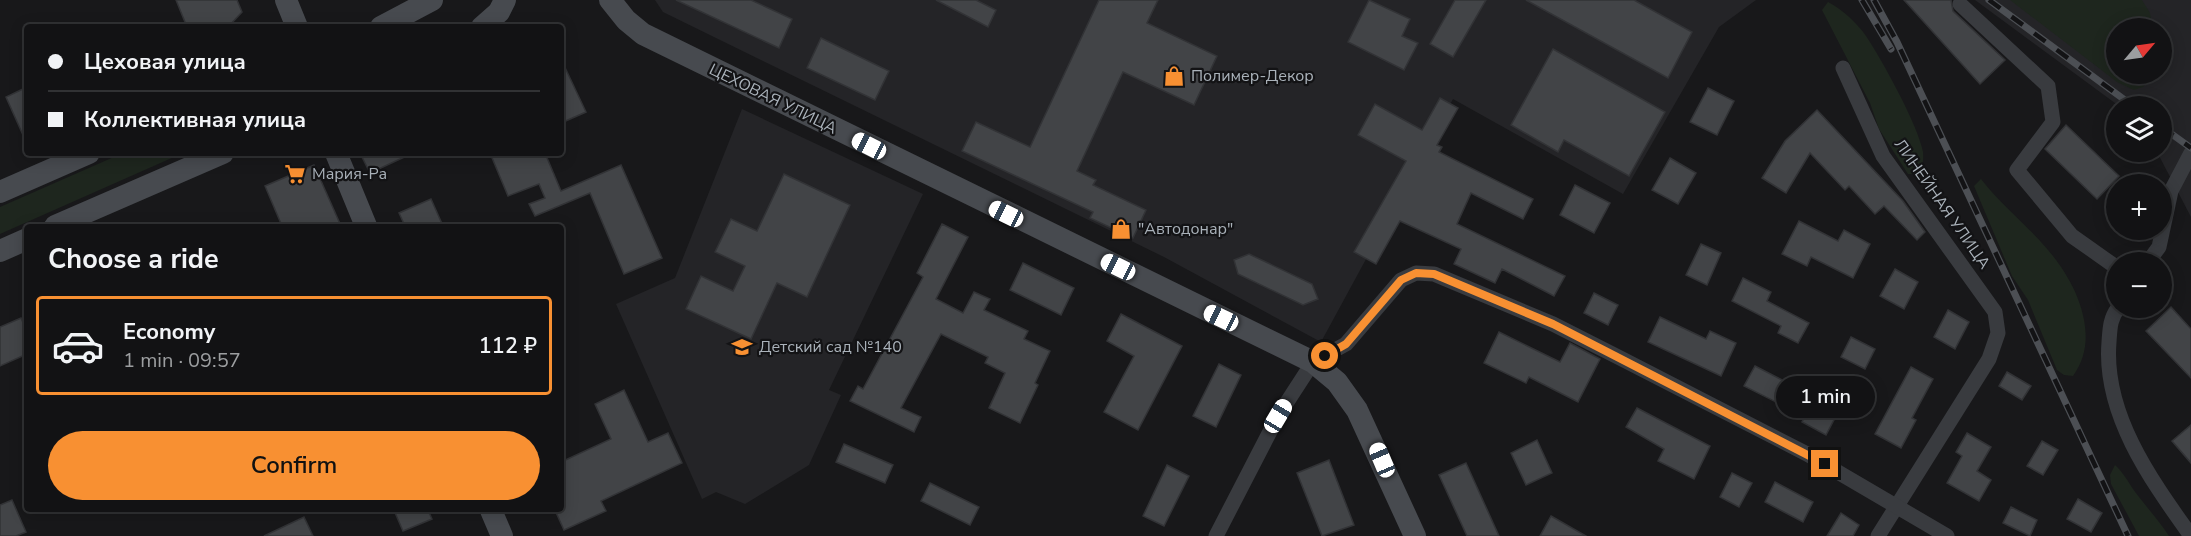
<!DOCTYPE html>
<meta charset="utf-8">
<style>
:root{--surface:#121214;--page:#1b1b1d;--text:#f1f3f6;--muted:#9c9ea0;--line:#313234;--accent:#f89032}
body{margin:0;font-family:"Nunito Sans",sans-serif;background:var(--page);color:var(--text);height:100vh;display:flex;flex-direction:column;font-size:22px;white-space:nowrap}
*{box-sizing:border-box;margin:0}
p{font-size:20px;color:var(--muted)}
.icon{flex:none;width:33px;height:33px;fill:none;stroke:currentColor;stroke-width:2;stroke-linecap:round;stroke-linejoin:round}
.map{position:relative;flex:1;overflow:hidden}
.drawer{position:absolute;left:24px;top:224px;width:540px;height:288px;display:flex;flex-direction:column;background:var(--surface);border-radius:6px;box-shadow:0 3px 15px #0003,0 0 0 2px var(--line)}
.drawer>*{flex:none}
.guide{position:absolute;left:24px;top:24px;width:540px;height:132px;border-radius:6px;box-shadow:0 3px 15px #0003,0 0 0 2px var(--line);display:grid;align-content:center;height:132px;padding:0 24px;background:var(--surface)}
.needle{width:39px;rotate:61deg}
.fabs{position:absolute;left:2106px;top:18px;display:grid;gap:12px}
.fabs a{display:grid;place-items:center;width:66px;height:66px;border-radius:50%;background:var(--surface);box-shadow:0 3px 15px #0003,0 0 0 2px var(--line);font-size:30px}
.end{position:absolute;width:27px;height:27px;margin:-14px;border:8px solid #f89032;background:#111;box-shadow:0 0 0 3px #111}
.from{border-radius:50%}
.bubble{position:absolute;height:42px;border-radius:21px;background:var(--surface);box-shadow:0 3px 15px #0003,0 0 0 2px var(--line);font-size:20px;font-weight:600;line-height:42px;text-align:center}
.car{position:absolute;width:18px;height:36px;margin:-18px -9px;border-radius:8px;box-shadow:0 0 4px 2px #0007;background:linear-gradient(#fff 24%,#345 0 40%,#fff 0 76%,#345 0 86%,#fff 0)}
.guide b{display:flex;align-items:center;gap:21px;height:57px;font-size:22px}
.guide b+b{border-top:2px solid var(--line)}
.guide i{width:15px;height:15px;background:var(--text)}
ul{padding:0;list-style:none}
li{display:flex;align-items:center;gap:18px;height:99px;margin:0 12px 9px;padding:0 12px;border:3px solid transparent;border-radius:6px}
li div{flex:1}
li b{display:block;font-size:22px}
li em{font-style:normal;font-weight:600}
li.active{border-color:var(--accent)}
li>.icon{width:54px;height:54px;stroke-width:1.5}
h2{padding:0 24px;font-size:27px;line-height:72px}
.primary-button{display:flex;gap:12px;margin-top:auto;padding:12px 24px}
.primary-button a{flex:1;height:69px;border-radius:36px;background:var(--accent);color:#111;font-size:24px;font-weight:600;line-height:69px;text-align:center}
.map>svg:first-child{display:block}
.built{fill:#242427;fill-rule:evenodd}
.green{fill:#1e261e}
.building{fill:#424447;stroke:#323336;stroke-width:1.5}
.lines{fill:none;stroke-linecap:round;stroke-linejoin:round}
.street{stroke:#393b3f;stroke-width:15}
.secondary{stroke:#474a4f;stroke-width:22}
.rail-casing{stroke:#4c4f54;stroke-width:7}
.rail{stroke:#131315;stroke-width:4.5;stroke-dasharray:14;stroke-linecap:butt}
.route{stroke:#f89032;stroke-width:8}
.labels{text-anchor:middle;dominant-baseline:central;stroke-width:4.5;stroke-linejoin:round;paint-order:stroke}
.poi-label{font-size:16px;fill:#aab2ba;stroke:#131315;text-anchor:start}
.street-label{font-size:16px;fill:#aab2ba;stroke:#131315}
</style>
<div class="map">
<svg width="2191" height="536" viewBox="0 0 2191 536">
<rect width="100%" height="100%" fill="#18181a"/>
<!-- built -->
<g class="built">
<polygon points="655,0 1756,0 1719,27 1623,194 1453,99 1321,342 1164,257 663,12"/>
<path d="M 1975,0 L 2191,0 L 2191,217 L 2157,152 L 2162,152 L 2162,106 L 2119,106 ZM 2116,28 L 2162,28 L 2162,74 L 2116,74 Z"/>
<polygon points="742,109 923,194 829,390 841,395 809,465 745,504 716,492 702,499 616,304 675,278"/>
</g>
<!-- green -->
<g class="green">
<polygon points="2010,0 2142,0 2150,13 2153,28 2116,28 2116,74 2147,74 2149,80 2143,87 2134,90 2117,82"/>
<path d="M 1828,2 C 1842,9 1857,23 1866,36 C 1882,60 1918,125 1923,152 C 1924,161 1922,167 1918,174 L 1908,174 L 1879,129 L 1870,103 L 1822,10 Z"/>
<polygon points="123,153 183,153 0,234 0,207"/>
<path d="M 1981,179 C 2001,205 2027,225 2048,250 C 2076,282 2102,337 2073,376 L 2064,375 L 2057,370 L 2028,300 L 2012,276 L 1974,186 Z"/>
<path d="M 2115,465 C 2125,474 2130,486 2139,497 C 2149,510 2159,521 2169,536 L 2139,536 L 2111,484 L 2110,475 Z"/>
</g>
<!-- building -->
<g class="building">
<polygon points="176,0 237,0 242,12 228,27 187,27"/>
<polygon points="676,0 751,0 792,19 779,48"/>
<polygon points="936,0 976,0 996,10 988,27"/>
<polygon points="1099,0 1158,0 1147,23 1217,56 1194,105 1123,72 1077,171 1096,180 1093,185 1146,210 1133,238 1090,218 1093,212 962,151 976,122 1030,147"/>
<polygon points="1369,0 1410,19 1402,36 1418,43 1404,70 1348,42"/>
<polygon points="1455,0 1486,0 1453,57 1430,44"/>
<polygon points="1526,0 1634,0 1692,32 1668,78"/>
<polygon points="1904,0 1951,0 1953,11 2005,60 1980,84"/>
<polygon points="821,38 889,71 875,100 807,68"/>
<polygon points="1553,49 1665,112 1629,176 1564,140 1558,152 1511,125"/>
<polygon points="561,59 586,112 561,123"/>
<polygon points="27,87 27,144 6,97"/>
<polygon points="1708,88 1734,101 1717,135 1690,122"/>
<polygon points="1440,98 1458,108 1437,145 1442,147 1439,152 1533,199 1523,219 1471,193 1457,224 1565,276 1554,296 1502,269 1495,283 1454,264 1461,249 1400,221 1376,264 1354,252 1406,161 1358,135 1375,104 1422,130"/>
<polygon points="1817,110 1903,201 1925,232 1917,240 1884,206 1875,214 1849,186 1845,190 1810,153 1786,193 1762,178 1785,141"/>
<polygon points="2066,125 2119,176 2097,199 2045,149"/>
<polygon points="360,153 413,153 370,173"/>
<polygon points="490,153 545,153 561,191 621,165 662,258 624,274 590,193 535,216 529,204 545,198 539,184 508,196"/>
<polygon points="1670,158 1696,173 1678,204 1652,190"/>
<polygon points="314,165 341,226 282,226 265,186"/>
<polygon points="784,174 850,205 807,297 777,283 751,339 686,309 701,276 733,291 745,266 715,252 731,219 757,231"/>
<polygon points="1575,185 1610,203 1594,233 1560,215"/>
<polygon points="431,199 443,226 405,226 399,213"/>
<polygon points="1799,221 1838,241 1844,230 1870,244 1853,278 1811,257 1807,266 1782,254"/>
<polygon points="942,224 968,237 936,299 963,313 974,292 990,299 984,310 1028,331 1024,339 1050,351 1035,383 1038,385 1020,423 989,408 1005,373 985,363 988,357 941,334 901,408 921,417 914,432 850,401 858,386 863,389 923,277 917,273"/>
<polygon points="1701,244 1721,253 1707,285 1686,275"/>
<polygon points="1249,254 1312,284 1318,299 1303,305 1238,274 1234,260"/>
<polygon points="1023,263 1074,288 1061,315 1010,290"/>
<polygon points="1895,269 1918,282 1904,309 1880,296"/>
<polygon points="1743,278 1771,292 1767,301 1809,323 1798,343 1778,333 1781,326 1732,301"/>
<polygon points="1594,293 1618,305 1608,325 1584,313"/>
<polygon points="2171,307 2191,329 2191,378 2146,331"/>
<polygon points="1948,310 1969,322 1955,349 1934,337"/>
<polygon points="1121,314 1182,346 1138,430 1104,412 1134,356 1107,341"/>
<polygon points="1660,317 1706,339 1710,331 1736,343 1721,376 1648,342"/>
<polygon points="21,318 27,332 27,354 0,366 0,327"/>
<polygon points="1499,332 1560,362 1570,343 1600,359 1578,402 1529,377 1526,383 1484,363"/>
<polygon points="1851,337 1875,349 1865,369 1841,357"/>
<polygon points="1219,364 1241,375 1216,427 1193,416"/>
<polygon points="1755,366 1790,384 1780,404 1744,386"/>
<polygon points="1911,367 1933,379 1912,418 1916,420 1901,448 1875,434"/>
<polygon points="2007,372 2031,386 2022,400 1999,386"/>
<polygon points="624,390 648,442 668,433 682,463 601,501 606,511 564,530 554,508 561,508 561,462 611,439 595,404"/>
<polygon points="1812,403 1836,416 1826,435 1802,422"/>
<polygon points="1637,408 1710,446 1694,479 1658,461 1664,449 1626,427"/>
<polygon points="2191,425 2191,463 2172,441"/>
<polygon points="1967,433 1991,447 1977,471 1991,480 1979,501 1947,483 1962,456 1956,452"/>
<polygon points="1537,440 1552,473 1526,485 1511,453"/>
<polygon points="2042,441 2058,450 2043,475 2027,466"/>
<polygon points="844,444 893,465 885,483 836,462"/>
<polygon points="1329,460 1354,525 1322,536 1297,473"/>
<polygon points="1466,463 1499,536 1467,536 1439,475"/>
<polygon points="1167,465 1189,476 1164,526 1143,516"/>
<polygon points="1732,473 1752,483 1739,507 1720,497"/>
<polygon points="1775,482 1813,502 1803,522 1765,502"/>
<polygon points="930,483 979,507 970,525 921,501"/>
<polygon points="2078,499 2102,513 2091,532 2067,519"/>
<polygon points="12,500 26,532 16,536 0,536 0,505"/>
<polygon points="2011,507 2037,520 2030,536 2003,523"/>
<polygon points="393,508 427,508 432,519 403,531"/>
<polygon points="1841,513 1859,525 1853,536 1827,536"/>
<polygon points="1551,516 1586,536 1540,536"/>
<polygon points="304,517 313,536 264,536"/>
</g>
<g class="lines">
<!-- street -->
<g class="street">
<polyline points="1960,4 2048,86 2053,122 2017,170 2072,236 2116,267"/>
<polyline points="1843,68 1883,156 1995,312 1998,333 1989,359 1878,536"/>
<polyline points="2148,262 2159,247 2171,191 2191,153"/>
<path d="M 2118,308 C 2110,319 2110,328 2109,342 C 2103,414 2151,480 2191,536"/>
<polyline points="1216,536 1278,416 1313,362 1346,344 1401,280 1416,273 1434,274 1553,324 1624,360 1807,454 1947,536"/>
</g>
<!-- secondary -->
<g class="secondary">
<polyline points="286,0 297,27"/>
<polyline points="610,0 626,20 643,34 1313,362 1337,382 1357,410 1415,536"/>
<polyline points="381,27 432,0"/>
<polyline points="482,27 499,12 505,0"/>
<polyline points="336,153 366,226"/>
<polyline points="0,192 89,153"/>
<polyline points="55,226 223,153"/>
<polyline points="0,251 27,239"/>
<polyline points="490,508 502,536"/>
</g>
<!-- rail casing -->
<g class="rail-casing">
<g id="rail">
<polyline points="1862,0 1891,49"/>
<polyline points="1874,0 1897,42 2128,536"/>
<polyline points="1989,0 2133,106"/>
<polyline points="2162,127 2191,148"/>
</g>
</g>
<!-- rail -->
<use href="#rail" class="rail"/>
</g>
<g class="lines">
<!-- route -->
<polyline class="route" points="1325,356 1346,344 1401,280 1416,273 1434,274 1553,324 1825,464"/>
</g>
<!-- icons -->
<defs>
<g id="shop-bare" transform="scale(1.62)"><path d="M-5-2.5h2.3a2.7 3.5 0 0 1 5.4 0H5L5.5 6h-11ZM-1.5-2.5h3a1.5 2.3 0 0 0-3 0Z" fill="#f89032" stroke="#131315" stroke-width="2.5" paint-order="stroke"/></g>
<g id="supermarket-bare" transform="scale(1.62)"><path d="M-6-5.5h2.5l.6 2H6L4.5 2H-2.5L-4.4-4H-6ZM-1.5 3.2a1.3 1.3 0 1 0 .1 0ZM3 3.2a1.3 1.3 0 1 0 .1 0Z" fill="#f89032" stroke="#131315" stroke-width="2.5" paint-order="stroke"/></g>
<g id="school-bare" transform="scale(1.62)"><path d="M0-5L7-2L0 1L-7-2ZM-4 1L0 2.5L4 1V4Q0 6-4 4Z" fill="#f89032" stroke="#131315" stroke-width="2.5" paint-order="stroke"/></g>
</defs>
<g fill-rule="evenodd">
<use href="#shop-bare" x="1174" y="76"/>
<use href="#supermarket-bare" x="295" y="174"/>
<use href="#shop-bare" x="1121" y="229"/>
<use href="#school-bare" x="742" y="347"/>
</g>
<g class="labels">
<!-- poi labels -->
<g class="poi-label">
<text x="1191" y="76">Полимер-Декор</text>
<text x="312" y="174">Мария-Ра</text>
<text x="1138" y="229">"Автодонар"</text>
<text x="759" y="347">Детский сад №140</text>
</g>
<!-- street labels -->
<g class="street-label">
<text transform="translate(773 99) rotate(26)">ЦЕХОВАЯ УЛИЦА</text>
<text transform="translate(1942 204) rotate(55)">ЛИНЕЙНАЯ УЛИЦА</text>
</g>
</g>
</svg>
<div class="fabs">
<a><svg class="needle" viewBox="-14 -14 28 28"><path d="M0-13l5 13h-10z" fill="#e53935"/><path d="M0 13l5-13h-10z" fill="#9c9ea0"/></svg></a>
<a><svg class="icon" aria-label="layers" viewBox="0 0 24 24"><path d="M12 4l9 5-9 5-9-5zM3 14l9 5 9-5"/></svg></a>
<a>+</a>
<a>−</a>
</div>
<i class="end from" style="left:1325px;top:356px"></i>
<i class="end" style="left:1825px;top:464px"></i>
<div class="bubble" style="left:1776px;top:376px;width:99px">1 min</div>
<i class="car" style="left:869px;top:146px;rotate:297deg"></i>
<i class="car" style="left:1006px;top:214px;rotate:296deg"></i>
<i class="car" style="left:1118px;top:267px;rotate:296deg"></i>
<i class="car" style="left:1221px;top:318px;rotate:295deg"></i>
<i class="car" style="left:1278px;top:416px;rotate:31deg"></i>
<i class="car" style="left:1382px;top:460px;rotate:337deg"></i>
<div class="guide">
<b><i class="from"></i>Цеховая улица</b>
<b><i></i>Коллективная улица</b>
</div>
<section class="drawer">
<h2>Choose a ride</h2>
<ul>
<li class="active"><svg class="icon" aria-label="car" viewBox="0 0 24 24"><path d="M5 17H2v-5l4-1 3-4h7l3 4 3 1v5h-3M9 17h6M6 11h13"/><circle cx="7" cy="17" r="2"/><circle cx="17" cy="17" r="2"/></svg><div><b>Economy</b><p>1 min · 09:57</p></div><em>112 ₽</em></li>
</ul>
<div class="primary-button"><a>Confirm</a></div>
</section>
</div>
